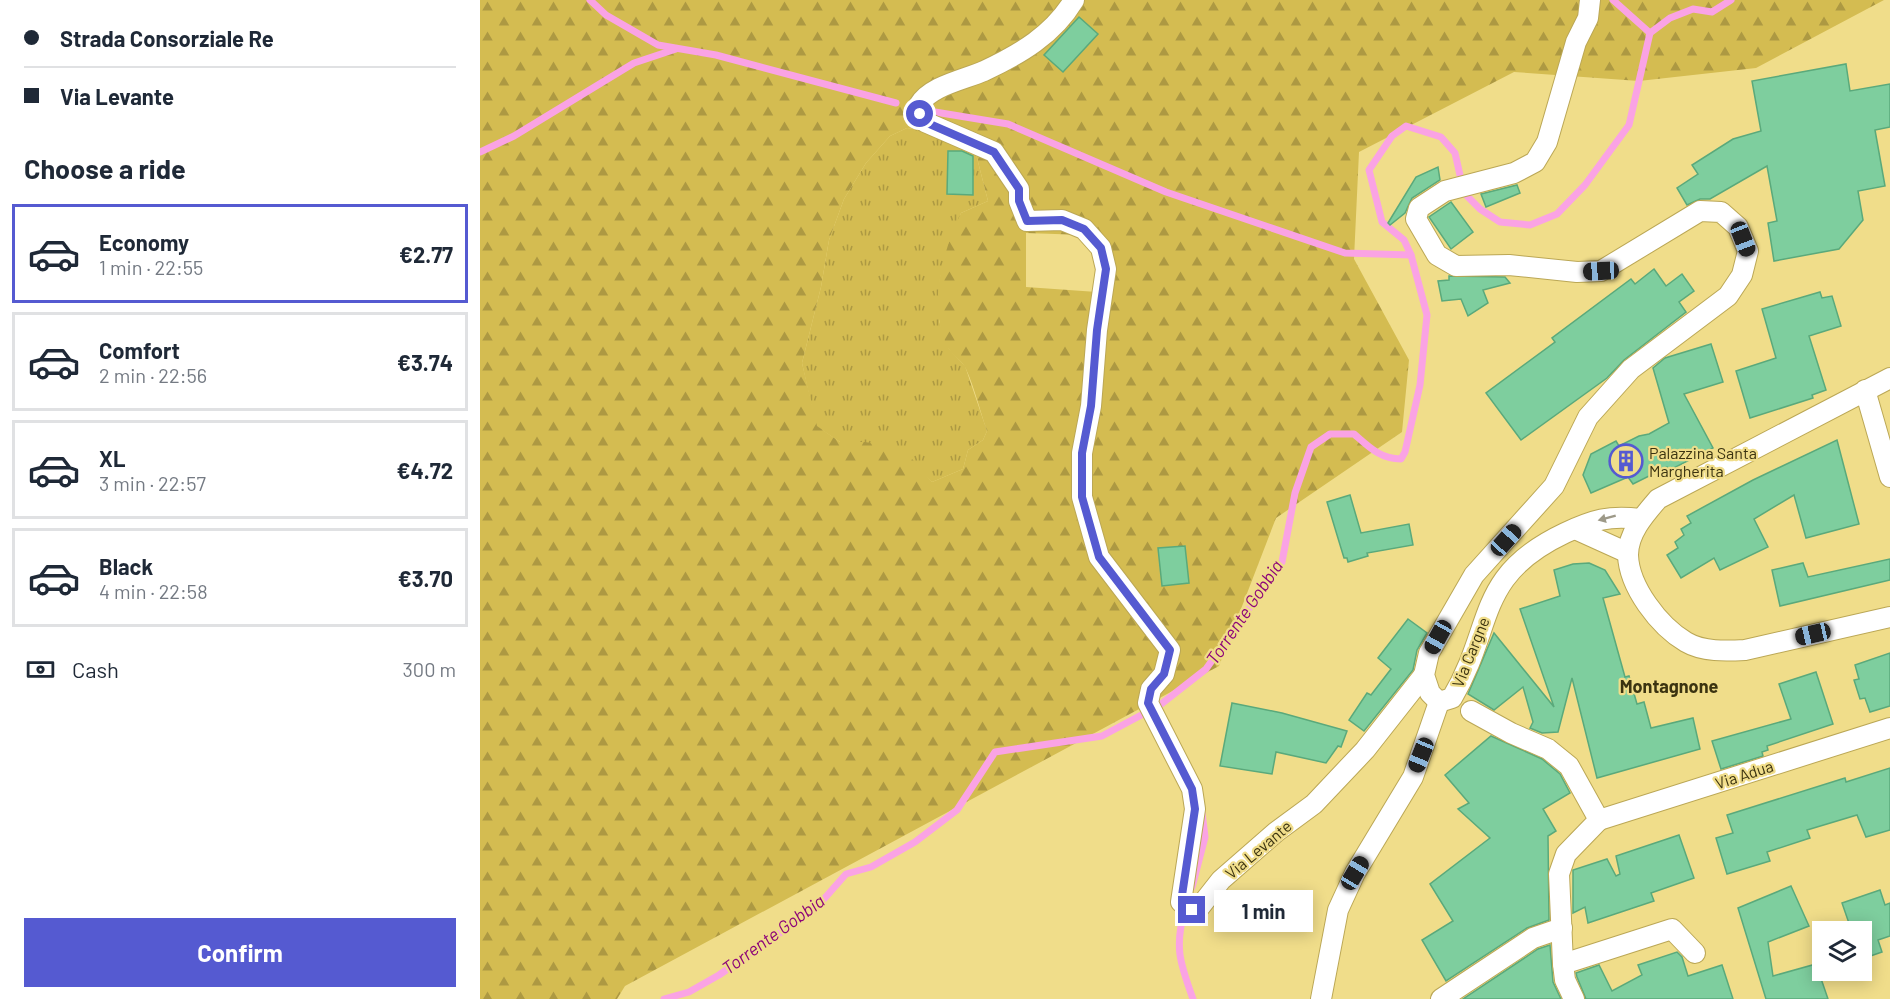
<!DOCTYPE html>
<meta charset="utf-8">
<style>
:root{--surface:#fff;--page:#f6f6f7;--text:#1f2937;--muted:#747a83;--line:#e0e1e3;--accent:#555ad1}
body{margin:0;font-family:Barlow,sans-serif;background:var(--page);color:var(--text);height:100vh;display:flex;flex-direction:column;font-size:22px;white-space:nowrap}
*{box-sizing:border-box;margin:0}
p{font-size:20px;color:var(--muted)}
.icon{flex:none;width:33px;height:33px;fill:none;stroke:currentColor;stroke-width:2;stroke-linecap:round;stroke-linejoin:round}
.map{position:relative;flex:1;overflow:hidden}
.drawer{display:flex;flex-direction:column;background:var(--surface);width:480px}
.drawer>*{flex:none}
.banner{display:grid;align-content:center;height:132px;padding:0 24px;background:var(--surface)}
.tools{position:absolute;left:1332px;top:921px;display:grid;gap:12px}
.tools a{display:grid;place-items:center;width:60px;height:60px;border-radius:0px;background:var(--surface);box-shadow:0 3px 15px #0003;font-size:30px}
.end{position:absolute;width:27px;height:27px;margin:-14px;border:8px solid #555ad1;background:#fff;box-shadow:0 0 0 3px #fff}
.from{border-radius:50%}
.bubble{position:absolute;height:42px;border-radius:0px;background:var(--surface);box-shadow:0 3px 15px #0003;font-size:20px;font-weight:700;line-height:42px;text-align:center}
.car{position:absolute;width:18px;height:36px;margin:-18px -9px;border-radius:8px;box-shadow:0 0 4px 2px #0007;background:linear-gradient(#222 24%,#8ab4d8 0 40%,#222 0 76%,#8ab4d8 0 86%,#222 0)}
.banner b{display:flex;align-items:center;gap:21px;height:57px;font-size:22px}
.banner b+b{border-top:2px solid var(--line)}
.banner i{width:15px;height:15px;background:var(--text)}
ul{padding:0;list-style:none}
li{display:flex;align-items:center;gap:18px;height:99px;margin:0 12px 9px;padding:0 12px;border:3px solid var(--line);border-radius:0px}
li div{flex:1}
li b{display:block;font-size:22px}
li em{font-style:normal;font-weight:700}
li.on{border-color:var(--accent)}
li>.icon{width:54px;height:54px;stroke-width:1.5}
h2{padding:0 24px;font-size:27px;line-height:72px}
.pay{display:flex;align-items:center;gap:15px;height:66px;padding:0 24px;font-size:22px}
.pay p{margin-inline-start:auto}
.cta{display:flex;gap:12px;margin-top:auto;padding:12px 24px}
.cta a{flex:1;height:69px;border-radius:0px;background:var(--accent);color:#fff;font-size:24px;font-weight:700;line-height:69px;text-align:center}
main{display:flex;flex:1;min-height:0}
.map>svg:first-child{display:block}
.grass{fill:url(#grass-tufts)}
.forest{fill:url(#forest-firs);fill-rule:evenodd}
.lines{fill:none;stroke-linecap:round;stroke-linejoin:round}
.stream{stroke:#faa3e4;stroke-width:7}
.building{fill:#7ece9e;stroke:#5aa97b;stroke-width:1.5}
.street-casing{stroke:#bba755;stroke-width:22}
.street{stroke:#fff;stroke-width:20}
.oneway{fill:#9d9988}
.route{stroke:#555ad1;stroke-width:8}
.labels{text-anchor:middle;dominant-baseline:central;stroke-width:4.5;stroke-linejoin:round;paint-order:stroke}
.poi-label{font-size:16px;fill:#3b3310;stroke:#f0dd8a;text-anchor:start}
.street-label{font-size:16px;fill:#3b3310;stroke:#f0dd8a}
.water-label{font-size:18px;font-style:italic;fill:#8d0478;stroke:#f0dd8a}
.neighbourhood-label{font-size:18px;font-weight:bold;fill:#3b3310;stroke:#f0dd8a}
</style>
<main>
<section class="drawer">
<div class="banner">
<b><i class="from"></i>Strada Consorziale Re</b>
<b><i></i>Via Levante</b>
</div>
<h2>Choose a ride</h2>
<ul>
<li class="on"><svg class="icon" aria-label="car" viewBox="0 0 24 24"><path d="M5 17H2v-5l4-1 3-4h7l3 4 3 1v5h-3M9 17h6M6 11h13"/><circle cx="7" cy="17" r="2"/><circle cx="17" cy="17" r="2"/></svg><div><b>Economy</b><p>1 min · 22:55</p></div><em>€2.77</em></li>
<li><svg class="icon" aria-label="car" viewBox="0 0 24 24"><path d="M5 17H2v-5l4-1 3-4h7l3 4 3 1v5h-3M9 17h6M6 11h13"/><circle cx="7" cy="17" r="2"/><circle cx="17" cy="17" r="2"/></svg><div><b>Comfort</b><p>2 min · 22:56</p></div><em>€3.74</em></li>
<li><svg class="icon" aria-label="car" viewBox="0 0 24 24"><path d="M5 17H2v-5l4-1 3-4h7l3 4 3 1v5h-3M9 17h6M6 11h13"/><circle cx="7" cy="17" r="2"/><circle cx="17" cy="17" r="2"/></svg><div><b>XL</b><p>3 min · 22:57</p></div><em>€4.72</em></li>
<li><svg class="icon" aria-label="car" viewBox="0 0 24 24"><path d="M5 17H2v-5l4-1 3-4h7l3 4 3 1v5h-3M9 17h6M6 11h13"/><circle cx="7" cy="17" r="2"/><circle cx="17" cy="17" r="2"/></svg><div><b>Black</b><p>4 min · 22:58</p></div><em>€3.70</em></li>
</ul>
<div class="pay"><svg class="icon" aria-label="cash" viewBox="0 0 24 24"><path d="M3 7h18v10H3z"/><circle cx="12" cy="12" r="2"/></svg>Cash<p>300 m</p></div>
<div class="cta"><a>Confirm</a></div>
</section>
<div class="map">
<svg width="1410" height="999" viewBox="0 0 1410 999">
<defs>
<pattern id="grass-tufts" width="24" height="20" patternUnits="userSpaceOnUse" patternTransform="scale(1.5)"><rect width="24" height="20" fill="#d4bc51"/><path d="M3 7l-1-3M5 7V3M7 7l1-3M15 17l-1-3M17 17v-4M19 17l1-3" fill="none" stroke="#ad9942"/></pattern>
<pattern id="forest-firs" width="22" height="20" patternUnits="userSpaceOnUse" patternTransform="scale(1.5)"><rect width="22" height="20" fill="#d4bc51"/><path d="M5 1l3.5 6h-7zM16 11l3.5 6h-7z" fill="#ad9942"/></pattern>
</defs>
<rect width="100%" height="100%" fill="#f0dd8a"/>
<!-- grass -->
<polygon class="grass" points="427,128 459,133 496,154 508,201 481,213 460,278 459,321 469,349 485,366 507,431 503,440 488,450 483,469 452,482 440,470 386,442 360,442 336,426 322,363 341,287 349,240 364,199 386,163 410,136"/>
<!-- forest -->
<path class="forest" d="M 0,0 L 1404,0 L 1276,68 L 1159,81 L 1034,72 L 879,152 L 874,259 L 929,360 L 922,432 L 796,518 L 739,666 L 145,986 L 137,999 L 0,999 ZM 427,128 L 459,133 L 496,154 L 508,201 L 481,213 C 462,253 447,307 468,348 C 473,356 483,361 486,369 C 495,389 500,411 507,431 L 503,440 L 488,450 L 483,469 L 452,482 L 426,452 L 386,442 L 360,442 L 337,426 L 322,363 L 341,287 L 349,240 L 364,199 L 386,163 L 410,136 ZM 546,233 L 604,235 L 621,264 L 617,292 L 546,287 Z"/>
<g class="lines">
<!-- stream -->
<g class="stream">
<polyline points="110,0 126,15 178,45 236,55 416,103"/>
<polyline points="1133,0 1170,33"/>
<polyline points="449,111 528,124 686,192 865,253 931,255"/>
<polyline points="0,152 34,136 154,63 196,49"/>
<polyline points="712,887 725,837 722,813"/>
<path d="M 705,909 C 694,947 700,963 713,999"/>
<path d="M 184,999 L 209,992 L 239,975 L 336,908 L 366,874 L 391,867 L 435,842 L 477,810 L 515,752 L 622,736 L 680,705 L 726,669 L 802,562 L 815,493 L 831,447 L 850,434 L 874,434 C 889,447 900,459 921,459 L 925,452 L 940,385 L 947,315 L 931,255 L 924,240 L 902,222 L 889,170 L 912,136 L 926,126 L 961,137 L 975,153 L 984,193 L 1000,209 L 1020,222 L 1050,225 L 1077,214 L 1105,185 L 1149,125 L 1170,33 L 1190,18 L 1213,9 L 1232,12 L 1251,0"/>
</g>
</g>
<!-- building -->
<g class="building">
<polygon points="599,17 618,34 583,72 564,55"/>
<polygon points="1366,64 1370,91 1410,84 1410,127 1395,130 1405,186 1378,191 1383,220 1359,249 1294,261 1288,223 1297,221 1287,166 1230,199 1220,199 1207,205 1197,188 1218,174 1212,165 1253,139 1281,131 1272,81"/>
<polygon points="468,151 482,151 493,156 493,195 467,194"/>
<polygon points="958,167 960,180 932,198 925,213 910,225 908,223 936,177"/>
<polygon points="1037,185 1040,193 1006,207 1001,194"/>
<polygon points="971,202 993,232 971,249 949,217"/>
<polygon points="1174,269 1186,286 1202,274 1214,291 1199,302 1206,312 1144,360 1127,378 1041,440 1006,393 1075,342 1072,338 1151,279 1155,284"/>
<polygon points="969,276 1025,277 1030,283 1003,290 1008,303 988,316 981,299 962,301 958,281 969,280"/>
<polygon points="1340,292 1342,298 1352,296 1361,326 1329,336 1346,390 1332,395 1333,398 1270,418 1256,371 1296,358 1282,309"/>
<polygon points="1231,344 1243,382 1204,394 1233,448 1188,471 1187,467 1153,484 1148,477 1111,493 1103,475 1111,454 1136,441 1139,446 1159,436 1169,434 1189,423 1173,368 1185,358"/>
<polygon points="1357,440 1379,524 1326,538 1314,495 1274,519 1288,547 1240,570 1234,558 1201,578 1187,555 1198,548 1195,542 1204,535 1201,529 1211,523 1207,516 1273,480"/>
<polygon points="870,495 881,533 929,524 933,545 887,553 888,556 868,562 867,558 864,558 847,502"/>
<polygon points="705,546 709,583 682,586 678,548"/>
<polygon points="1410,559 1410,580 1300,606 1292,570 1323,563 1328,577"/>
<polygon points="1109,563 1125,570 1140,594 1123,598 1145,677 1149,676 1157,704 1164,702 1171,728 1213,718 1220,749 1117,778 1092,678 1078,732 1062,733 1050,728 1053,722 1043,687 1014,710 988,694 1014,633 1074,707 1040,609 1080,596 1074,570 1093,564"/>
<polygon points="928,619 947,633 937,650 933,670 884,731 869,720 887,693 891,695 911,669 898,658"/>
<polygon points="1410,653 1410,706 1390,712 1385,698 1380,699 1374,680 1379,679 1375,665"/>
<polygon points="1336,672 1353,724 1287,746 1288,750 1282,752 1283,756 1241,769 1232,741 1311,719 1299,684"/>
<polygon points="752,703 802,713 867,731 861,747 858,746 846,763 796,752 792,774 740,766"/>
<polygon points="1011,736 1062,759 1080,774 1090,793 1063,809 1076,831 1068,836 1069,920 1047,928 966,981 942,940 973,921 950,884 1010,838 978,809 989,803 965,775"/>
<polygon points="1410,768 1410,830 1386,837 1377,815 1327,830 1330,838 1287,852 1290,861 1247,874 1236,838 1253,833 1247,815 1365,778 1366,782"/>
<polygon points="1199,835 1214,878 1171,893 1174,901 1108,923 1105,907 1093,913 1093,870 1127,859 1136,876 1140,874 1136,856"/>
<polygon points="1311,886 1329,926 1288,942 1293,976 1336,964 1348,999 1286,999 1258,908"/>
<polygon points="1400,890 1405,905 1410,903 1410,936 1398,940 1402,952 1382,959 1382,932 1372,932 1362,903"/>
<polygon points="1070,945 1073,982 1081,999 983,999 1058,949"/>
<polygon points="1197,952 1202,957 1208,976 1242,965 1253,999 1106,999 1097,977 1096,973 1119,965 1132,991 1162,975 1158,965"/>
</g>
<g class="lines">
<!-- street casing -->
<g class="street-casing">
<g id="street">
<path d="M 594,0 C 573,35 540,54 504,71 C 483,80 450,86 439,105 L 445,122 L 514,152 L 539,189 L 539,201 L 547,221 L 582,220 L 604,229 L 621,248 L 626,269 L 617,330 L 611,406 L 602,453 L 602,497 L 619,557 L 690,650 L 684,674 L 671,689 L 668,703 L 712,789 L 715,809 L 701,902 L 712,911 L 719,908 L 741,880 L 796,832 L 834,804 L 885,750 L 944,675"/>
<path d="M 1410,378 L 1178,499 C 1165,514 1148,533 1148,555 C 1149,587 1179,626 1206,642 C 1223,652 1246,651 1265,650 L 1410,617"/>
<polyline points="1385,390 1410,477"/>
<polyline points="1095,529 1148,553"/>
<polyline points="959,702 950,693 944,675 949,653 994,575 1074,486 1108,417 1151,369 1248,296 1262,275 1268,251 1258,227 1241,212 1220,211 1121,271 1097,272 1029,265 976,266 957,255 936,219 939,208 965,191 1034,173 1055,162 1067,142 1096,42 1108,18 1110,0"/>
<path d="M 959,702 L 972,698 C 1015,626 994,576 1085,533 C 1113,520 1129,515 1160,519"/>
<polyline points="991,711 1031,733 1068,749 1089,766 1119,820 1086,854 1079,874 1083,964 1085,980 1094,999"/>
<polyline points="1119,820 1410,728"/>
<polyline points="1083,964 1192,929 1215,953"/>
<polyline points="841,999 858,910 875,873 933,777 959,702"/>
<polyline points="961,999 1053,938 1082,928"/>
</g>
</g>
<!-- street -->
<use href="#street" class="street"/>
</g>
<!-- one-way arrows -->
<defs><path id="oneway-solid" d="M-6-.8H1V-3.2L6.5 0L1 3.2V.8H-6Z" transform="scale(1.5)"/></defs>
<use class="oneway" href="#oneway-solid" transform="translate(1127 518) rotate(165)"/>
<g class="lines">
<!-- route -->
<polyline class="route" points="440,114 445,122 514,152 539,189 539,201 547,221 582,220 604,229 621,248 626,269 617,330 611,406 602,453 602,497 619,557 690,650 684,674 671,689 668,703 712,789 715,809 701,902 712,910"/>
</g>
<!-- icons -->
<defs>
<g id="building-ring" transform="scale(1.725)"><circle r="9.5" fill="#f0dd8a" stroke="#555ad1" stroke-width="1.5"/><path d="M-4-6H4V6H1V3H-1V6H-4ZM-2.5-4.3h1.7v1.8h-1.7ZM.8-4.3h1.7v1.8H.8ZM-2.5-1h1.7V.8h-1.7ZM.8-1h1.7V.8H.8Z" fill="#555ad1"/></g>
</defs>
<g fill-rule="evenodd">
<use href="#building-ring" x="1146" y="461"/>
</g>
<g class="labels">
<!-- poi labels -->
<g class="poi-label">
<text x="1169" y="452">Palazzina Santa<tspan x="1169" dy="18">Margherita</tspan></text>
</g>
<!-- street labels -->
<g class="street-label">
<text transform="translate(990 652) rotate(-68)">Via Cargne</text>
<text transform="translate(1264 774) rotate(-18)">Via Adua</text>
<text transform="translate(778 849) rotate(-40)">Via Levante</text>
</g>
<!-- water labels -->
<g class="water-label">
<text transform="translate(764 612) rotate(-56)">Torrente Gobbia</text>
<text transform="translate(293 934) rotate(-36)">Torrente Gobbia</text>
</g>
<!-- neighbourhood labels -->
<g class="neighbourhood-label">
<text x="1189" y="686">Montagnone</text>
</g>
</g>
</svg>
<div class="tools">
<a><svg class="icon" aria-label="layers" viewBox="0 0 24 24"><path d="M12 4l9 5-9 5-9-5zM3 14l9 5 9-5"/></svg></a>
</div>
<i class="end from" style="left:440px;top:114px"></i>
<i class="end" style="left:712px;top:910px"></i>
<div class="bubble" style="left:734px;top:890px;width:99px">1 min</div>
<i class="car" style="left:1263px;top:239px;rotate:159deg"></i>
<i class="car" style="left:1121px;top:271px;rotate:267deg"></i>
<i class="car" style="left:1026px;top:540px;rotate:42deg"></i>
<i class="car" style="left:1333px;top:634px;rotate:257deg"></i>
<i class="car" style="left:958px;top:637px;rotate:209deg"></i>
<i class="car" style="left:941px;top:755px;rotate:202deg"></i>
<i class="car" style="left:875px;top:873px;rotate:31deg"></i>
</div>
</main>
